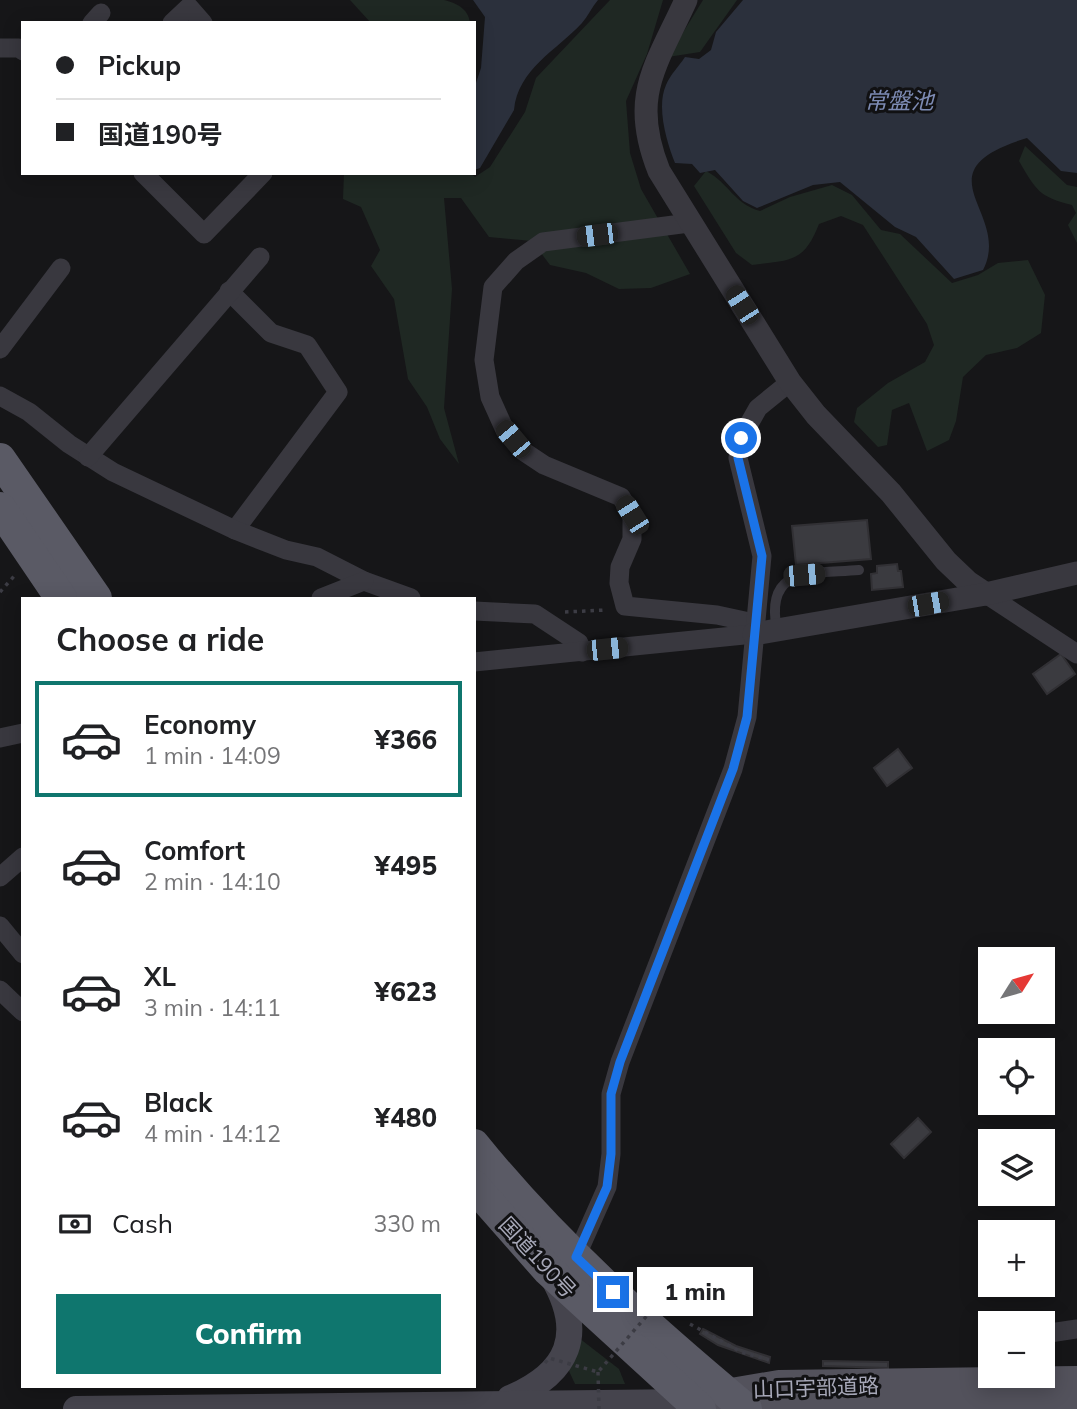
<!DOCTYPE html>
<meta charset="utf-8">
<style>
:root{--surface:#fff;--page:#f2f2f2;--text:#202124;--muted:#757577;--line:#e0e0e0;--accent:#0f766e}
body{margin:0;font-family:Mulish,"Noto Sans JP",sans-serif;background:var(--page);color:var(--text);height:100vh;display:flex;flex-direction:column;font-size:26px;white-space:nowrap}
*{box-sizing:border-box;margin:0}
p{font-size:23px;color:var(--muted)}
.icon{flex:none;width:38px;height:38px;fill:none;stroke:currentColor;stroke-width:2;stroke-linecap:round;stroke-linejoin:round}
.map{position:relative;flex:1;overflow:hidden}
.side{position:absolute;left:21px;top:597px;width:455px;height:791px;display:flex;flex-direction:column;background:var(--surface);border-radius:0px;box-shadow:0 4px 18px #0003}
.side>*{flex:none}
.guide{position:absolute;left:21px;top:21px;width:455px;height:154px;border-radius:0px;box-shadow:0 4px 18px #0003;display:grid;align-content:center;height:154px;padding:0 35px;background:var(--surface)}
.needle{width:46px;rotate:53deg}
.controls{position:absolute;left:978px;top:947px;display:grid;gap:14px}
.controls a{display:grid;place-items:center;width:77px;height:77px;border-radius:0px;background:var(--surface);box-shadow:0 4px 18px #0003;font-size:35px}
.end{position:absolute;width:32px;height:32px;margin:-16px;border:9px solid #1a73e8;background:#fff;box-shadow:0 0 0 4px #fff}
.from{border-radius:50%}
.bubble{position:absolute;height:49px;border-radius:0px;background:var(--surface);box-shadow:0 4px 18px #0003;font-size:23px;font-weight:800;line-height:49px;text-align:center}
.car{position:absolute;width:21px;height:42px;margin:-21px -10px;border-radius:9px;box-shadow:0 0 5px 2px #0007;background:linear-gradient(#222 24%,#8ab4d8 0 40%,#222 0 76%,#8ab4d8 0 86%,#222 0)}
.guide b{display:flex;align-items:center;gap:24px;height:66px;font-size:26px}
.guide b+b{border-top:2px solid var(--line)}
.guide i{width:18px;height:18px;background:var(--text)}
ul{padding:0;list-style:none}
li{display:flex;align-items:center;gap:21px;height:116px;margin:0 14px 10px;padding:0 21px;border:4px solid transparent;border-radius:0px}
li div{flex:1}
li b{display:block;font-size:26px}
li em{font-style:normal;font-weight:800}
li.current{border-color:var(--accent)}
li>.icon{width:63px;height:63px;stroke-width:1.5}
h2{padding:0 35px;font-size:32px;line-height:84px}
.pay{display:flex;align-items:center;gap:18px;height:77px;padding:0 35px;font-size:26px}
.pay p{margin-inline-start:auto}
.action{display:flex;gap:14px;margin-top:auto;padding:14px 35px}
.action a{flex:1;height:80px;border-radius:0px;background:var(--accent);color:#fff;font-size:28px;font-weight:800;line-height:80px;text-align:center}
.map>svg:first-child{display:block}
.green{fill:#1f2823}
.water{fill:#2b303c}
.building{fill:#3b3b40;stroke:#313034;stroke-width:2}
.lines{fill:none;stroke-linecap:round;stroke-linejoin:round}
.path{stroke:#3c3c44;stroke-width:3.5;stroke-dasharray:3.5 5;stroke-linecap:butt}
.service{stroke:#39383f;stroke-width:10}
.minor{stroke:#39383f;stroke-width:19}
.tertiary{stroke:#39383f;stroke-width:23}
.secondary{stroke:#45444d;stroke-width:26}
.primary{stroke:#53525c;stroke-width:30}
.trunk{stroke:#5a5a65;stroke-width:32}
.path-bridge{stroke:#3c3c44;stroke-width:3.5;stroke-dasharray:3.5 5;stroke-linecap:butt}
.route{stroke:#1a73e8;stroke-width:9}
.labels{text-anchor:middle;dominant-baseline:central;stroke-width:6;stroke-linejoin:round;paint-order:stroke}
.street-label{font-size:21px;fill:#a7a8b8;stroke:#111113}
.water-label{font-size:23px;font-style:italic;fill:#7d8bb4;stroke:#111113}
</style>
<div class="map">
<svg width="1077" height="1409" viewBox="0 0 1077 1409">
<rect width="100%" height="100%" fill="#161618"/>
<!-- green -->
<g class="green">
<path d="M 350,0 L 444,0 C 456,3 468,8 470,23 L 371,23 Z"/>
<polygon points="610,0 663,0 647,54 626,101 630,153 641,189 690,274 651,288 619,289 586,273 550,265 532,241 489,237 461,198 444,198 452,289 444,408 459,464 440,439 427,407 408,379 394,299 371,266 380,250 361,207 343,199 344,173 470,173 475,177 490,167 525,112 536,78"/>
<polygon points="703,0 737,0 700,52 668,57"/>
<path d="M 1025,146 L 1067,185 L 1077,187 L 1077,243 L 1068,225 L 1076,213 L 1072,205 C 1039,197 1036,190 1019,161 Z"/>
<path d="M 706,171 C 730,184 733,203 760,211 L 790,197 L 832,185 L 852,195 L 881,230 L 900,234 L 952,283 L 978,275 L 998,263 L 1028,260 L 1045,295 L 1041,333 L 1017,348 L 986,355 L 963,377 L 956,421 L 949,440 L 927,451 L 909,403 L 892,410 L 887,445 L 878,447 L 854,422 L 857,408 L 888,383 L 925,362 L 934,345 L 927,324 L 863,225 L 841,216 L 819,224 C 804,263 790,260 752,265 L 736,253 L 694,186 Z"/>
<polygon points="579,1338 619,1369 625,1384 575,1384 569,1371"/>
</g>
<!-- water -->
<g class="water">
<path d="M 473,0 L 598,0 C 592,7 588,16 582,23 C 557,50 518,69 514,110 L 480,168 L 474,170 L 474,89 L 481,68 L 485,17 Z"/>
<path d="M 743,0 L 1077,0 L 1077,173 L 1061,171 L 1027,138 C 915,172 1013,212 983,270 L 954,279 L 916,237 L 895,227 L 840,182 L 813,185 L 757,208 L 743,201 L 715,170 L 700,173 L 692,164 L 675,163 C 667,143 656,107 666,85 C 670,75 679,66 685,57 L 699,59 L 711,50 L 716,32 Z"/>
</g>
<!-- building -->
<g class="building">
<polygon points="867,520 871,559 796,565 792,526"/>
<polygon points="897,564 898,571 901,571 903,587 872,590 871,574 877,573 877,566"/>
<polygon points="1061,654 1075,674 1047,694 1033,674"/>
<polygon points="898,749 912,768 887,786 874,768"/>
<polygon points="918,1118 931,1132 904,1158 891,1144"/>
<polygon points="703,1329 736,1346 770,1357 769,1363 718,1345 700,1334"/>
<polygon points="823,1361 888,1362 888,1368 823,1366"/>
</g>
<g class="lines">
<!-- path -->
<g class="path">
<polyline points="0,592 16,574"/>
<polyline points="565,612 606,610"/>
<polyline points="690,1324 741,1352 769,1360"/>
</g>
<!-- service -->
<path class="service" d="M 777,630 C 764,565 812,574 859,570"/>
<!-- minor -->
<g class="minor">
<polyline points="92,23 101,13"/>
<polyline points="172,23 189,7 203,23"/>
<polyline points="0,48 19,48 23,51"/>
<polyline points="143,173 204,234 263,173"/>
<polyline points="689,223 543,242 516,261 493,287 484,360 490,397 504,428 523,451 544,465 621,497 632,515 632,539 620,567 619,583 625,606 717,615 754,623"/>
<polyline points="229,291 271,333 307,345 338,392 235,530"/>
<polyline points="0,349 61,268"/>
<polyline points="0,396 29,412 69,444 113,472 235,530 286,550 317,557 364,581 411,598"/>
<polyline points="88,457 260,257"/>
<polyline points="986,594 1077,654"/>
<polyline points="321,598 364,581"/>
<polyline points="474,611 535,614 579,643 582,652"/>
<polyline points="474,662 754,634"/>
<polyline points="0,738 23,733"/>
<polyline points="0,877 23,857"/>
<polyline points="0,926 23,954"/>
<polyline points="0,990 23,1012"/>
<polyline points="576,1257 607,1187 611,1154 611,1094 620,1062 733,769 747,717 762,556 738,458 741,438 758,408 790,382"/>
<polyline points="1043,1334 1077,1329"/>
</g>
<!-- tertiary -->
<g class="tertiary">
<path d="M 686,0 C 656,66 629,96 659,171 L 790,382 L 816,415 L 891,493 L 946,561 L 968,582 L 986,594"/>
<polyline points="754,634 986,594 1077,573"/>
</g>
<!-- secondary -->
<g class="secondary">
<path d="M 510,1398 C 569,1373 586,1334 552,1276"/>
<polyline points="76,1409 691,1402"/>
</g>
<!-- primary -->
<g class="primary">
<polyline points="708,1397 779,1385 1077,1381"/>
<polyline points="738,1406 1077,1406"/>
</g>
<!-- trunk -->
<g class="trunk">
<polyline points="0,459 96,598"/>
<polyline points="0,508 61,598"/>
<path d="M 474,1145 C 553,1243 649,1328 746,1409"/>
<polyline points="474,1186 548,1270 700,1409"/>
</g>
<!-- path-bridge -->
<g class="path-bridge">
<polyline points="545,1363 549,1358 598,1372 657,1304"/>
<polyline points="598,1372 599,1409"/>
</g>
</g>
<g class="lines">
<!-- route -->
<polyline class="route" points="613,1292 576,1257 607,1187 611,1154 611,1094 620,1062 733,769 747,717 762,556 738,458 741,438"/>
</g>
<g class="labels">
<!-- street labels -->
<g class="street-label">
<text transform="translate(538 1257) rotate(47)">国道190号</text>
<text transform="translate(816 1387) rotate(-2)">山口宇部道路</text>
</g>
<!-- water labels -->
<g class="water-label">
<text x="899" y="100">常盤池</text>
</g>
</g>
</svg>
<div class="controls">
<a><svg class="needle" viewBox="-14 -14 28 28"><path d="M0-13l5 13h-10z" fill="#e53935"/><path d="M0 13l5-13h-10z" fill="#757577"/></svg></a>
<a><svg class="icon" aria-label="locate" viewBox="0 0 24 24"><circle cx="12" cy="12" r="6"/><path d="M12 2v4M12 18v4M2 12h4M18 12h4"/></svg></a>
<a><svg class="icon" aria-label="layers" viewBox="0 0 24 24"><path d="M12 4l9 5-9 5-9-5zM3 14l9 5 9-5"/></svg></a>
<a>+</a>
<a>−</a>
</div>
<i class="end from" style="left:741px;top:438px"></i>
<i class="end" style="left:613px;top:1292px"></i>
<div class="bubble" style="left:637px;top:1267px;width:116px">1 min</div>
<i class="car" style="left:597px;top:235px;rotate:263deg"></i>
<i class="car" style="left:742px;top:305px;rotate:327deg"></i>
<i class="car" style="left:513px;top:439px;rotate:320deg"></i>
<i class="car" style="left:632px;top:515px;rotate:328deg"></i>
<i class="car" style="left:804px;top:575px;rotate:85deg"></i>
<i class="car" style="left:928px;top:604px;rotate:80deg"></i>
<i class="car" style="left:607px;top:649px;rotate:84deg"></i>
<div class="guide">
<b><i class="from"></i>Pickup</b>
<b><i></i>国道190号</b>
</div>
<section class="side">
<h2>Choose a ride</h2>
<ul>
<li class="current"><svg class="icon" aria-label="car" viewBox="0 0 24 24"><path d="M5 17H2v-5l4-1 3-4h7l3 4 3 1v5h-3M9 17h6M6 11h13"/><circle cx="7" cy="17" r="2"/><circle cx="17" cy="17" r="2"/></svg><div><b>Economy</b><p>1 min · 14:09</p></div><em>¥366</em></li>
<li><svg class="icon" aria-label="car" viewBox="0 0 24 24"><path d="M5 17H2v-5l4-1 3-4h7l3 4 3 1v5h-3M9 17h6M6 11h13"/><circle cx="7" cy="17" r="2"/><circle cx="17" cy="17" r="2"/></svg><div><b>Comfort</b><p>2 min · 14:10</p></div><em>¥495</em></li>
<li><svg class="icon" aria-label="car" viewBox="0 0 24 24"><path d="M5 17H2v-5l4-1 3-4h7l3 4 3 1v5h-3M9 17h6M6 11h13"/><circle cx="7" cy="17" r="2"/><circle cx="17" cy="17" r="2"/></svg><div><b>XL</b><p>3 min · 14:11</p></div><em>¥623</em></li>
<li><svg class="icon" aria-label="car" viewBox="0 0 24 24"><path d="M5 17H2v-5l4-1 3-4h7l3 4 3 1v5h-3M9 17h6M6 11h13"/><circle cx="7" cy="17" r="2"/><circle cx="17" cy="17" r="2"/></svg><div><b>Black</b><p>4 min · 14:12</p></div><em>¥480</em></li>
</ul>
<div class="pay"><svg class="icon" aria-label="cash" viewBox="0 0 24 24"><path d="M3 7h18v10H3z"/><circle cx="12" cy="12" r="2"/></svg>Cash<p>330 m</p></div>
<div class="action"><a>Confirm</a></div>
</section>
</div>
